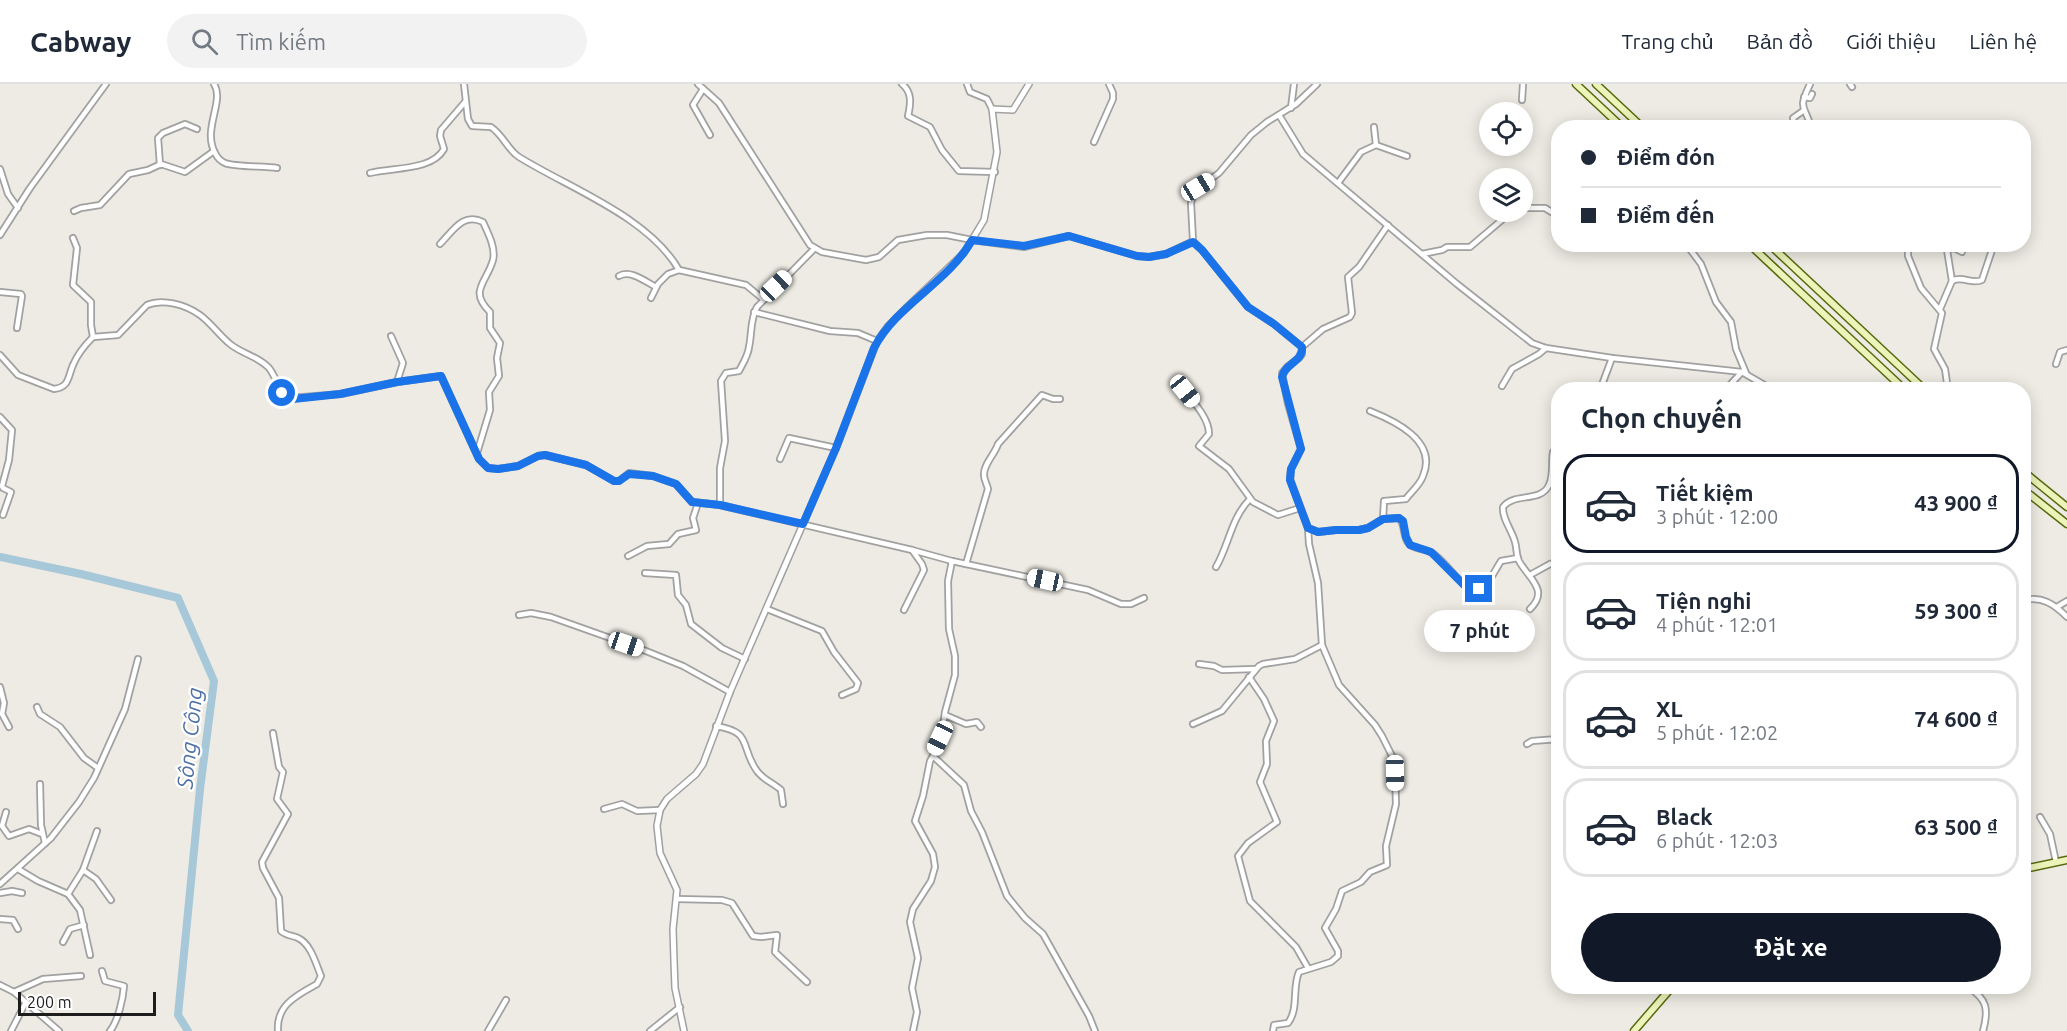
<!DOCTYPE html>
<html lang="vi">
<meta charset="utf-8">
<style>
:root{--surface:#fff;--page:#f2f2f3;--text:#1f2937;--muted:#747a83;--line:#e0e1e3;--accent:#111827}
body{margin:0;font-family:Ubuntu,sans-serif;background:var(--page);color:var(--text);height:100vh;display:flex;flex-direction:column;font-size:22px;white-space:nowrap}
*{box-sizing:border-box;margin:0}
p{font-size:20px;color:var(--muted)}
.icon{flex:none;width:33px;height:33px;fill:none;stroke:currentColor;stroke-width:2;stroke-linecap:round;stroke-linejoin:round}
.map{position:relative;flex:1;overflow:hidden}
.drawer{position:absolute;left:1551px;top:298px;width:480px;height:612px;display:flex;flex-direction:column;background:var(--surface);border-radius:24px;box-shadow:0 3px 15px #0003}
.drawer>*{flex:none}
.top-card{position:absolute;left:1551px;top:36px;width:480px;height:132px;border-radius:24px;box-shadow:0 3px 15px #0003;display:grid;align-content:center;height:132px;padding:0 30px;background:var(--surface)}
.controls{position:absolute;left:1479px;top:18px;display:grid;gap:12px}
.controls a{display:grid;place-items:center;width:54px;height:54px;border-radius:50%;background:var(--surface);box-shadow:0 3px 15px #0003;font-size:30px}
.scale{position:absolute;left:18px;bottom:15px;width:138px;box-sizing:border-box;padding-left:6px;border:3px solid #1d1d1d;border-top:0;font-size:16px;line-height:21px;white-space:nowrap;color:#1d1d1d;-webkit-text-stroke:4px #fff;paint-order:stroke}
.end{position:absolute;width:27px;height:27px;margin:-14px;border:8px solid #1a73e8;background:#fff;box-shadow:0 0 0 3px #fff}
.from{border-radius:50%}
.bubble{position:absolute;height:42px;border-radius:21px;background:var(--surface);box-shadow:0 3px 15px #0003;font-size:20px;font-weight:700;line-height:42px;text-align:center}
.car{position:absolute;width:18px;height:36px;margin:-18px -9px;border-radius:8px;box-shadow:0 0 4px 2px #0007;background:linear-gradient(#fff 24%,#345 0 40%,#fff 0 76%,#345 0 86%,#fff 0)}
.top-card b{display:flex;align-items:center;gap:21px;height:57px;font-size:22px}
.top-card b+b{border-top:2px solid var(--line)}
.top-card i{width:15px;height:15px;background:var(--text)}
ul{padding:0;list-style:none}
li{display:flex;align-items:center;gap:18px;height:99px;margin:0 12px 9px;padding:0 18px;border:3px solid var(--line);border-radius:24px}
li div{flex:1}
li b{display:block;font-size:22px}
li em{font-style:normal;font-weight:700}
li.active{border-color:var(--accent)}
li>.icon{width:54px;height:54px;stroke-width:1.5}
h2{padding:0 30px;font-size:27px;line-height:72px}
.action{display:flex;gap:12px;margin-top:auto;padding:12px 30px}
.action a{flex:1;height:69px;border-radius:36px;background:var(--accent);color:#fff;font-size:24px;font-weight:700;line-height:69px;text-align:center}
header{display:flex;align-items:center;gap:36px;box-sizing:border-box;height:84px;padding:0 30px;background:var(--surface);border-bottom:2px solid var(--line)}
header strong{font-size:28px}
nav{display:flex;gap:33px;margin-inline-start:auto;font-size:21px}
.search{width:420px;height:54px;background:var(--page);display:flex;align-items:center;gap:15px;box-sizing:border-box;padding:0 21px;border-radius:33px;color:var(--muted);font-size:22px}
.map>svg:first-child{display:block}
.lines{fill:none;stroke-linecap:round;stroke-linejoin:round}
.river{stroke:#a6c8d8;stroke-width:8}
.minor-casing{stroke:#a1a1a1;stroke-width:8}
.tertiary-casing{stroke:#a1a1a1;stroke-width:8}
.secondary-casing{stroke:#586a0d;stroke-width:9}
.minor{stroke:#fff;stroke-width:4.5}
.tertiary{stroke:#fff;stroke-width:5}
.secondary{stroke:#ecf4ba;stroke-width:6}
.route{stroke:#1a73e8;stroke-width:8}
.labels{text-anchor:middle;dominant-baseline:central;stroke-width:4.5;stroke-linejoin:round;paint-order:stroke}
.water-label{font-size:22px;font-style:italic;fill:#5173a4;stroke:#fff}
</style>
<header>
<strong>Cabway</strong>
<div class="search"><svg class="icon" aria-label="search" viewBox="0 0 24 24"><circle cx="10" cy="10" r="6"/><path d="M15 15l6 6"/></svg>Tìm kiếm</div>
<nav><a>Trang chủ</a><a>Bản đồ</a><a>Giới thiệu</a><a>Liên hệ</a></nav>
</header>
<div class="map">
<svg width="2067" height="947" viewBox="0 0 2067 947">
<rect width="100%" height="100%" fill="#edebe3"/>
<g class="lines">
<!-- river -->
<polyline class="river" points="0,473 81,490 178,514 214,597 200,705 178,931 188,947"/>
<!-- minor casing -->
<g class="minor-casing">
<g id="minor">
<path d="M 214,0 C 225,17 202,45 215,69 C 217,73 220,77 225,79 C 234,83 264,82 277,84"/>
<path d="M 464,0 L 468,35 L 472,42 L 491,43 C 503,51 508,66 519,73 C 569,104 649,133 679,186"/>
<polyline points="698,0 719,19 810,161 822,168 866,176 879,173 898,156 927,151 947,151 972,156 1024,163 1069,152 1137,172 1149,173 1166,170 1193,157"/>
<path d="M 902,0 C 912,8 911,19 908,32 L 930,43 L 942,66 L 959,87 L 995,88"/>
<polyline points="967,0 970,8 987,15 992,25"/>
<path d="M 1810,0 C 1797,28 1805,19 1811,44"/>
<polyline points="1850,0 1852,3"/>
<polyline points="703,5 693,21 710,51"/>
<polyline points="1804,13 1810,14 1812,10"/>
<polyline points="1522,16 1523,0"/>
<polyline points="1291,24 1294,0"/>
<polyline points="1279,31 1303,70 1457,200 1532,259 1546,264 1612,274 1742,288 1773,306"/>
<polyline points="1374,43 1376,61 1407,72"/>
<polyline points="1795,44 1793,34 1803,27"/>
<polyline points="1094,58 1113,15 1113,9 1109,0"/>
<polyline points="160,81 158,54 163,49 185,40 197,45"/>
<polyline points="0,85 8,110 18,124"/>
<path d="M 370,89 C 393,83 432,87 444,65 L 440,52 L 441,46 L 465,18"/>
<polyline points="1338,99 1361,68 1376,61"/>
<polyline points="1522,124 1545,124 1558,132"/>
<polyline points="74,127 81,124 100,121 129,90 148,86 161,80 185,88 214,67"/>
<polyline points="0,151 30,104 106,0"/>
<polyline points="73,154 77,164 73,201 91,218 91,241 93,253"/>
<path d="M 440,160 C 453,147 463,128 483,138 C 488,149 496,164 493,176 C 487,198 468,207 490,228 L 490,244 L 500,259 L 497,274 L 499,292 L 489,308 L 490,326 L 477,369"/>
<polyline points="1686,160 1701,180 1716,218 1731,238 1736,265 1746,289"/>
<polyline points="1908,160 1908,172 1921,204 1942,229 1934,265 1945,285 1948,306"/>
<polyline points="1422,170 1442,166 1447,163 1470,163 1503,135 1508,128"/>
<path d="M 619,192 C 630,185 646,198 656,203"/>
<polyline points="1952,197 1947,166 1954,164 1962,168"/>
<polyline points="0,208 21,210 22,212 17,244"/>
<polyline points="651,214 658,200 668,190 679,186 746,201 763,215"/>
<path d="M 1940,225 L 1952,197 C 1962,191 1972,201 1982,196 L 1994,160"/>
<polyline points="754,228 830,247 858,249 877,257"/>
<polyline points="391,252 403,279 397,298"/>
<polyline points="1302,263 1323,245 1350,233 1352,229 1348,193 1359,183 1388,141"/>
<path d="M 0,271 L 18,291 L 54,305 C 70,303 68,292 73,281 C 77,271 86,260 93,253 L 118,251 L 147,221 C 163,214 186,221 200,231 C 211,239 219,251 230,260 C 242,270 258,272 269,284 C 277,294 278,308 290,314 L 341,310 L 397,298 L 441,292 L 479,375 L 488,384 L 498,385 L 518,382 L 538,372 L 545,371 L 586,381 L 614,397 L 619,397 L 629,389 L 653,392 L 676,400 L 692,418 L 720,421 L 912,466 L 952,477 L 1088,506 L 1121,520 L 1131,520 L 1144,514"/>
<polyline points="2056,280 2060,268 2067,266"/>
<polyline points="1502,302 1512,285 1539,270 1546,264"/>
<polyline points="1600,306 1612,274"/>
<polyline points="1725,306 1742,288"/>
<path d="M 1185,307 C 1194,319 1209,334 1209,350 L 1199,362 L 1229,385 L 1253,418 L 1278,431 L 1300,424"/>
<path d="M 1370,327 C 1395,337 1438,357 1423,392 C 1420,401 1411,408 1406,415 L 1384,417 L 1383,435"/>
<polyline points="0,333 12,346 9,376 2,402 3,404 11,408 3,431"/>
<polyline points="780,375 789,354 836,364"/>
<path d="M 720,421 L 720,384 L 725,357 L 721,297 L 726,289 L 739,287 C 743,279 748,272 749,263 C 752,250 750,235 757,223 L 814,165"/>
<path d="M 1308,444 L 1318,448 L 1336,446 L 1359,446 L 1368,444 L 1383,435 L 1399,434 C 1406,441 1402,453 1409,460 C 1415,466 1425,464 1432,469 C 1447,478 1455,497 1471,505 C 1488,506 1493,489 1501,477 L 1518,474"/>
<polyline points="628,472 647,462 669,460 678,450 696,446 693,434 698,419"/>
<polyline points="952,477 948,497 949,545 955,572 955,591 945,628 942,650 934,667 934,673 964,701 971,727 982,748 1007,812 1025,834 1043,850 1089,932 1095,947"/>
<path d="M 966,480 L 988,405 C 987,400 984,396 984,391 C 983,381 995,370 998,360 L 1042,311 L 1053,315 L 1060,315"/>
<path d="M 1216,483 C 1229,461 1231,434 1250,415"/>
<polyline points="645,489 676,491 678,511 686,521 691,540 722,564 745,575"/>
<polyline points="1530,491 1550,480 1558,478"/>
<path d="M 2024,516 C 2042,512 2054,520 2067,533"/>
<polyline points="2057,523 2067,517"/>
<polyline points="767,525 822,547 834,568 858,599 856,605 842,611"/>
<path d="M 1530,525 C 1550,506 1528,494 1519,477 C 1516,471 1517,464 1515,458 C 1512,446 1502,435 1503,423 C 1514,408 1541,419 1549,401 C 1554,391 1551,379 1553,368 L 1558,362"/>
<polyline points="904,526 924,486 922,480 912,466"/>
<polyline points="519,531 531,529 551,533 641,565 683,582 730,608"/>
<polyline points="1199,580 1214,582 1222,586 1255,585"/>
<polyline points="1249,593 1264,615 1274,637 1266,657 1267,680 1260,698 1277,738 1248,759 1238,772 1250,817 1296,863 1308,884"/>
<polyline points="0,603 4,619 2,630 9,643"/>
<polyline points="37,623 40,630 60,643 84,674 98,684"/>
<polyline points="945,631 966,640 977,638 981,643"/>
<polyline points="1193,640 1222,627 1259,582 1263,580 1295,575 1322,561"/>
<path d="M 716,642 C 752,648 740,660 755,684 C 761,695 772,698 781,706 L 783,720"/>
<path d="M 273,649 L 279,683 L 283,688 L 277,715 L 288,730 L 262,778 L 263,784 L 279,814 L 281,847 C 286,852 292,851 298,854 C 311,860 316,880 321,892 L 317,900 C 297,911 276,921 278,947"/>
<polyline points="1527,660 1532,657 1558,655"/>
<polyline points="40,700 41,741 45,759"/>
<polyline points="604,725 622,720 637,727 660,726"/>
<polyline points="6,728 2,742 9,752 29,745 42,750"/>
<polyline points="2040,733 2050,750 2056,778"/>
<polyline points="18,785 38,797 68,810 80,826 90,871"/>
<polyline points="83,786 96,795 111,816"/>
<polyline points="0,800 51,754 79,718 94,694 125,625 138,575"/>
<polyline points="1556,800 1558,801"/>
<polyline points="0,809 12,807 22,809"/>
<polyline points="68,810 83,786 97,747"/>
<polyline points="677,815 722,816 732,819 753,852 761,853 777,851 775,868 777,870 807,898"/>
<polyline points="0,835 13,836 18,845"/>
<polyline points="63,858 70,845 84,841"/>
<path d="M 102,887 L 105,897 L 124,902 C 123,915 118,937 110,947"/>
<polyline points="0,901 14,908 59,947"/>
<path d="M 1968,903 C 1987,915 1989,925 1983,947"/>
<polyline points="14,908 43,895 81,892"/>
<polyline points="11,947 26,918"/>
<polyline points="488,947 506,916"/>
<polyline points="650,947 680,923"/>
<polyline points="913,947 917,928 912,904 918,874 910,838 913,825 931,797 935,783 933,770 915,737 923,712 930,677 934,670"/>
<path d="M 1273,947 L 1274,941 L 1288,939 C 1299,925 1292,903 1299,888 L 1331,878 L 1338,872 L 1338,867 L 1325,844 L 1336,825 L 1342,807 L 1361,798 L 1370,788 L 1387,781 L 1386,762 L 1396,720 L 1395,689 L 1392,672 L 1382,652 L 1375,641 L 1339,601 L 1322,561 L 1318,499 L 1309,460 L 1308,444 L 1290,395 L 1291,385 L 1301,365 L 1288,320 L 1282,289 L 1287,283 L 1299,274 L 1302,270 L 1302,263 L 1274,240 L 1248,223 L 1202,166 L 1193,157 L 1191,119 L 1194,107 L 1219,89 L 1251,51 L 1267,38 L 1296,20 L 1317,0"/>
</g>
</g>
<!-- tertiary casing -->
<g class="tertiary-casing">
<polyline id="tertiary" points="684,947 675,904 674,877 673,845 677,806 660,769 657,742 660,726 667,715 696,690 703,680 730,608 836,364 877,257 888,242 906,224 964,169 984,136 997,68 992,25 1013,26 1029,0"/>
</g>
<!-- secondary casing -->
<g class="secondary-casing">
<g id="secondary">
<polyline points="1576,0 1623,44"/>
<polyline points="1596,0 1643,44"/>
<polyline points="1749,160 1905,306"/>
<polyline points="1769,160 1925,306"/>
<polyline points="2024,388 2067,423"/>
<polyline points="2024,406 2067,440"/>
<polyline points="2024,785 2067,776"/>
<polyline points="1634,947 1672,903"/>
</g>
</g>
<!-- minor -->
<use href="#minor" class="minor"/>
<!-- tertiary -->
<use href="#tertiary" class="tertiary"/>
<!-- secondary -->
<use href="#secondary" class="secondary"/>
</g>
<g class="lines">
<!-- route -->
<path class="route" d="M 282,309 L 293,315 L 340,310 L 397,298 L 441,292 L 479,375 L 488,384 L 498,385 L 518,382 L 538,372 L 545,371 L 586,381 L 614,397 L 619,397 L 629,390 L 653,392 L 676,400 L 692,418 L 720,421 L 803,440 L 836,364 L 874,264 C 897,220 948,199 972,156 L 1024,162 L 1069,152 L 1137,172 L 1149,173 L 1166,170 L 1193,158 L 1202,166 L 1248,223 L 1274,240 L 1302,263 C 1303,278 1285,279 1282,293 L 1301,365 L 1291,385 L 1290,396 L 1308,444 L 1318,448 L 1336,446 L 1359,446 L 1368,444 L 1383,435 L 1399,434 L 1403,437 L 1406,453 L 1410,461 L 1431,468 L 1466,503 L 1470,505 L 1479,505"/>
</g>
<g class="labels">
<!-- water labels -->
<g class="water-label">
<text transform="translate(189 654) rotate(-84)">Sông Công</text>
</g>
</g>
</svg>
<div class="controls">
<a><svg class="icon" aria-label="locate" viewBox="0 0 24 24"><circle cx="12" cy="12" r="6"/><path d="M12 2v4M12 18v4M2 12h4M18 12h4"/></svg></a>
<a><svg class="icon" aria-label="layers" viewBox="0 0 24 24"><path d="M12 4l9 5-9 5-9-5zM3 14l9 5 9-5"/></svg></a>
</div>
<div class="scale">200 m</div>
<i class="end from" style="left:282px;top:309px"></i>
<i class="end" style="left:1479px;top:505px"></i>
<div class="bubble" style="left:1424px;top:526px;width:111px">7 phút</div>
<i class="car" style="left:1198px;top:103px;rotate:59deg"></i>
<i class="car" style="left:776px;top:202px;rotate:46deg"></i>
<i class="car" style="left:1185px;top:307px;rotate:141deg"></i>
<i class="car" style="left:1045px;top:496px;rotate:282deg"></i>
<i class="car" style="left:626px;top:560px;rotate:109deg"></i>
<i class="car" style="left:940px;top:654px;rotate:205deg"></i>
<i class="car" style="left:1395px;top:689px;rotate:179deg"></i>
<div class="top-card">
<b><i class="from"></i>Điểm đón</b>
<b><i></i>Điểm đến</b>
</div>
<section class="drawer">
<h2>Chọn chuyến</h2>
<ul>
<li class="active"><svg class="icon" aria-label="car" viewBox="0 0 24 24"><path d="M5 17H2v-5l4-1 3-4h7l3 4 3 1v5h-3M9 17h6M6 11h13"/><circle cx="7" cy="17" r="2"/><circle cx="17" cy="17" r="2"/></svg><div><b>Tiết kiệm</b><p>3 phút · 12:00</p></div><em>43 900 ₫</em></li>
<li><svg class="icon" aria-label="car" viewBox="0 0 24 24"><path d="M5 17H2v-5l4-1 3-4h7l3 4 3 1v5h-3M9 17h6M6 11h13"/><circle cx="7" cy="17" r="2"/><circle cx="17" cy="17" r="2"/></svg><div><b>Tiện nghi</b><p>4 phút · 12:01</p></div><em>59 300 ₫</em></li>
<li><svg class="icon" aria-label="car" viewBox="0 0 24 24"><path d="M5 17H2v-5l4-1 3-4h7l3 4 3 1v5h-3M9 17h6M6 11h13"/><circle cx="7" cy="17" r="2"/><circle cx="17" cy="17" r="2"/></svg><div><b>XL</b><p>5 phút · 12:02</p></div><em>74 600 ₫</em></li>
<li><svg class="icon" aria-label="car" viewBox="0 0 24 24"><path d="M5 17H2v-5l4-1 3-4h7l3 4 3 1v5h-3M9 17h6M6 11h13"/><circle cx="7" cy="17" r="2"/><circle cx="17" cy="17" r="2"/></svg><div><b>Black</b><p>6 phút · 12:03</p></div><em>63 500 ₫</em></li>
</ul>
<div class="action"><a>Đặt xe</a></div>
</section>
</div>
